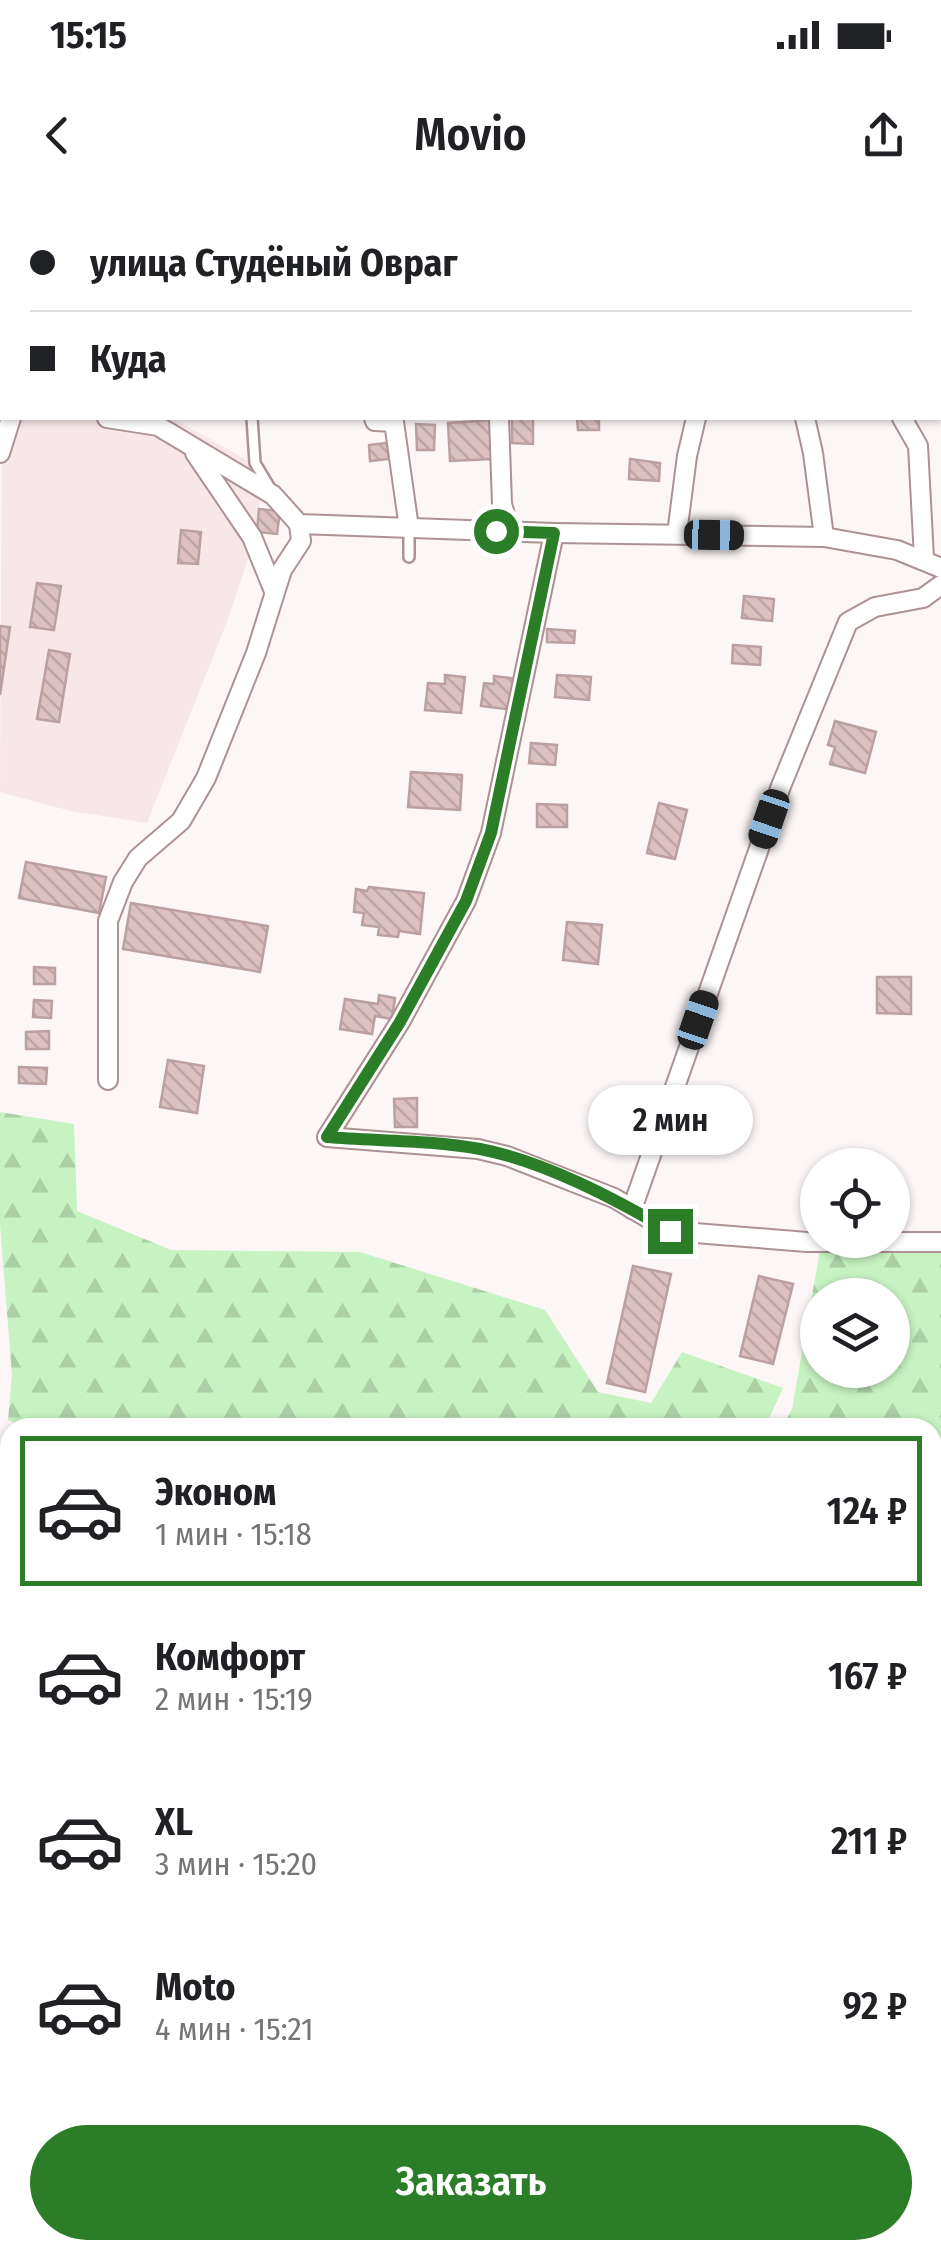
<!DOCTYPE html>
<html lang="ru">
<meta charset="utf-8">
<style>
:root{--surface:#fff;--page:#f2f2f2;--text:#202124;--muted:#757577;--line:#e0e0e0;--accent:#2c7d27}
body{margin:0;font-family:"Fira Sans Condensed",sans-serif;background:var(--page);color:var(--text);height:100vh;display:flex;flex-direction:column;font-size:38px;white-space:nowrap}
*{box-sizing:border-box;margin:0}
p{font-size:32px;color:var(--muted)}
.icon{flex:none;width:55px;height:55px;fill:none;stroke:currentColor;stroke-width:2;stroke-linecap:round;stroke-linejoin:round}
.map{position:relative;flex:1;overflow:hidden}
.panel{position:absolute;left:0px;top:1218px;width:942px;height:842px;display:flex;flex-direction:column;background:var(--surface);border-radius:30px 30px 0 0;box-shadow:0 2px 8px #0004}
.panel>*{flex:none}
.top-card{position:absolute;left:0px;top:0px;width:942px;height:220px;box-shadow:0 2px 8px #0004;display:grid;align-content:center;height:220px;padding:0 30px;background:var(--surface)}
.tools{position:absolute;left:800px;top:948px;display:grid;gap:20px}
.tools a{display:grid;place-items:center;width:110px;height:110px;border-radius:50%;background:var(--surface);box-shadow:0 2px 8px #0004;font-size:50px}
.end{position:absolute;width:45px;height:45px;margin:-22px;border:12px solid #2c7d27;background:#fff;box-shadow:0 0 0 5px #fff}
.from{border-radius:50%}
.bubble{position:absolute;height:70px;border-radius:35px;background:var(--surface);box-shadow:0 2px 8px #0004;font-size:32px;font-weight:600;line-height:70px;text-align:center}
.car{position:absolute;width:30px;height:60px;margin:-30px -15px;border-radius:12px;box-shadow:0 0 8px 2px #0007;background:linear-gradient(#222 24%,#8ab4d8 0 40%,#222 0 76%,#8ab4d8 0 86%,#222 0)}
.top-card b{display:flex;align-items:center;gap:35px;height:95px;font-size:38px}
.top-card b+b{border-top:2px solid var(--line)}
.top-card i{width:25px;height:25px;background:var(--text)}
ul{padding:18px 0 0;list-style:none}
li{display:flex;align-items:center;gap:30px;height:150px;margin:0 20px 15px;padding:0 10px;border:5px solid transparent;border-radius:0px}
li div{flex:1}
li b{display:block;font-size:38px}
li em{font-style:normal;font-weight:600}
li.on{border-color:var(--accent)}
li>.icon{width:90px;height:90px;stroke-width:1.5}
.cta{display:flex;gap:20px;margin-top:auto;padding:20px 30px}
.cta a{flex:1;height:115px;border-radius:60px;background:var(--accent);color:#fff;font-size:40px;font-weight:600;line-height:115px;text-align:center}
.status{display:flex;justify-content:space-between;align-items:center;height:70px;padding:0 50px;background:var(--surface);direction:ltr}
.status svg{height:28px;fill:currentColor}
header{display:flex;justify-content:space-between;align-items:center;height:130px;padding:0 30px;background:var(--surface);font-size:45px;font-weight:600}
.map>svg:first-child{display:block}
.built{fill:#f7e7e8}
.forest{fill:url(#forest-firs);fill-rule:evenodd}
.building{fill:url(#building-back-hatch);stroke:#bba0a2;stroke-width:2.5}
.lines{fill:none;stroke-linecap:round;stroke-linejoin:round}
.service-casing{stroke:#ad9294;stroke-width:14}
.minor-casing{stroke:#ad9294;stroke-width:22}
.path{stroke:#b8b1b1;stroke-width:2.5;stroke-dasharray:8 8;stroke-linecap:butt}
.service{stroke:#fff;stroke-width:9}
.minor{stroke:#fff;stroke-width:18}
.route{stroke:#2c7d27;stroke-width:12}
</style>
<div class="status"><b>15:15</b><svg viewBox="0 0 49 12"><path d="M0 12V9h3v3zM5 12V6h3v6zM10 12V3h3v9zM15 12V0h3v12zM26 1h20v11H26zM47 4h2v5h-2z"/></svg></div>
<header><svg class="icon" aria-label="back" viewBox="0 0 24 24"><path d="M15 5l-7 7 7 7"/></svg>Movio<svg class="icon" aria-label="share" viewBox="0 0 24 24"><path d="M12 15V3M7 8l5-5 5 5M5 13v7h14v-7"/></svg></header>
<div class="map">
<svg width="941" height="2058" viewBox="0 0 941 2058">
<defs>
<pattern id="forest-firs" width="22" height="20" patternUnits="userSpaceOnUse" patternTransform="scale(2.5)"><rect width="22" height="20" fill="#c6f3c1"/><path d="M5 1l3.5 6h-7zM16 11l3.5 6h-7z" fill="#abd0a6"/></pattern>
<pattern id="building-back-hatch" width="6" height="6" patternUnits="userSpaceOnUse" patternTransform="scale(2.5)"><rect width="6" height="6" fill="#ddc1c2"/><path d="M-1 5l2 2M0 0l6 6M5-1l2 2" fill="none" stroke="#bea6a7"/></pattern>
</defs>
<rect width="100%" height="100%" fill="#fcf6f6"/>
<!-- built -->
<polygon class="built" points="2,191 2,218 172,218 249,261 258,286 260,299 257,332 228,419 147,623 71,611 0,592"/>
<!-- forest -->
<g class="forest">
<polygon points="0,912 74,924 77,1011 171,1050 360,1052 545,1110 598,1192 651,1203 682,1152 783,1188 765,1227 26,1227 8,1220 12,1175 0,1025"/>
<path d="M 820,1050 L 941,1051 L 941,1479 L 933,1505 L 932,1228 L 782,1228 L 792,1209 ZM 818,1095 L 892,1095 L 892,1170 L 818,1170 Z"/>
</g>
<!-- building -->
<g class="building">
<polygon points="512,218 533,218 533,244 512,243"/>
<polygon points="577,218 599,218 599,230 578,230"/>
<polygon points="491,220 493,259 450,261 448,223"/>
<polygon points="416,224 435,225 434,250 417,250"/>
<polygon points="387,243 389,259 370,261 369,245"/>
<polygon points="630,259 660,263 659,281 629,279"/>
<polygon points="259,309 280,311 277,334 257,332"/>
<polygon points="181,330 201,332 198,364 178,363"/>
<polygon points="37,383 61,386 54,430 30,427"/>
<polygon points="744,396 774,399 772,421 742,418"/>
<polygon points="0,426 10,427 0,495"/>
<polygon points="547,429 575,431 574,443 547,442"/>
<polygon points="733,445 761,447 760,465 732,463"/>
<polygon points="49,450 70,454 59,522 37,519"/>
<polygon points="445,475 465,477 461,513 425,510 428,483 445,484"/>
<polygon points="557,475 591,477 589,500 555,497"/>
<polygon points="494,476 519,479 515,510 481,506 484,483 494,484"/>
<polygon points="835,521 876,532 865,573 830,564 835,547 828,545"/>
<polygon points="531,543 557,545 555,565 529,563"/>
<polygon points="411,572 462,575 460,610 408,607"/>
<polygon points="659,603 687,610 675,659 647,653"/>
<polygon points="537,604 567,605 567,627 537,627"/>
<polygon points="26,662 106,677 99,713 19,698"/>
<polygon points="369,687 424,693 420,734 399,731 398,737 378,735 379,727 362,725 364,713 354,712 356,689 367,691"/>
<polygon points="131,703 268,726 260,772 123,749"/>
<polygon points="567,722 602,725 598,764 563,760"/>
<polygon points="34,767 55,768 55,784 34,784"/>
<polygon points="877,777 911,777 911,814 877,813"/>
<polygon points="379,795 395,798 392,819 375,816 372,834 340,829 345,799 378,804"/>
<polygon points="34,800 52,801 51,818 33,817"/>
<polygon points="49,831 49,849 26,849 26,832"/>
<polygon points="168,860 204,866 197,913 160,907"/>
<polygon points="19,867 47,868 46,884 19,883"/>
<polygon points="417,898 417,927 395,927 394,899"/>
<polygon points="633,1066 671,1074 645,1192 607,1183"/>
<polygon points="759,1076 793,1084 773,1164 740,1156"/>
<polygon points="596,2050 599,2050 648,2058 595,2058"/>
</g>
<g class="lines">
<!-- service casing -->
<g class="service-casing">
<g id="service">
<polyline points="252,218 255,263 270,288"/>
<polyline points="409,357 409,328"/>
<polyline points="106,2050 108,2058"/>
<polyline points="525,2058 526,2050"/>
</g>
</g>
<!-- minor casing -->
<g class="minor-casing">
<g id="minor">
<polyline points="286,2 293,0"/>
<polyline points="851,2 852,0"/>
<polyline points="0,66 2,65"/>
<polyline points="107,218 158,226 273,295 299,324 554,333 824,337 897,350 941,368"/>
<polyline points="374,218 375,221 394,222 409,328"/>
<polyline points="499,218 502,304 510,331"/>
<polyline points="805,218 813,253 824,337"/>
<polyline points="902,218 918,246 924,358"/>
<polyline points="0,253 11,218"/>
<polyline points="195,253 252,337 274,391"/>
<polyline points="554,333 491,633 466,701 400,822 327,937 478,949 507,956 614,998 670,1031 807,1042 941,1042"/>
<polyline points="677,334 687,256 696,218"/>
<polyline points="108,880 108,721 123,682 138,658 181,621 206,578 256,453 282,370 301,341 299,324"/>
<polyline points="632,1009 781,586 848,422 875,407 923,398 941,385"/>
<polyline points="932,1871 941,1817"/>
<polyline points="915,2058 916,2050"/>
</g>
</g>
<!-- path -->
<g class="path">
<polyline points="103,2 104,0"/>
<polyline points="932,1909 941,1910"/>
</g>
<!-- service -->
<use href="#service" class="service"/>
<!-- minor -->
<use href="#minor" class="minor"/>
</g>
<g class="lines">
<!-- route -->
<path class="route" d="M 496,331 L 554,333 L 491,633 L 466,701 L 400,822 L 327,937 C 377,941 431,940 480,949 C 544,961 615,999 670,1031"/>
</g>
</svg>
<div class="tools">
<a><svg class="icon" aria-label="locate" viewBox="0 0 24 24"><circle cx="12" cy="12" r="6"/><path d="M12 2v4M12 18v4M2 12h4M18 12h4"/></svg></a>
<a><svg class="icon" aria-label="layers" viewBox="0 0 24 24"><path d="M12 4l9 5-9 5-9-5zM3 14l9 5 9-5"/></svg></a>
</div>
<i class="end from" style="left:496px;top:331px"></i>
<i class="end" style="left:670px;top:1031px"></i>
<div class="bubble" style="left:588px;top:885px;width:165px">2 мин</div>
<i class="car" style="left:714px;top:335px;rotate:91deg"></i>
<i class="car" style="left:769px;top:619px;rotate:199deg"></i>
<i class="car" style="left:698px;top:820px;rotate:19deg"></i>
<div class="top-card">
<b><i class="from"></i>улица Студёный Овраг</b>
<b><i></i>Куда</b>
</div>
<section class="panel">
<ul>
<li class="on"><svg class="icon" aria-label="car" viewBox="0 0 24 24"><path d="M5 17H2v-5l4-1 3-4h7l3 4 3 1v5h-3M9 17h6M6 11h13"/><circle cx="7" cy="17" r="2"/><circle cx="17" cy="17" r="2"/></svg><div><b>Эконом</b><p>1 мин · 15:18</p></div><em>124 ₽</em></li>
<li><svg class="icon" aria-label="car" viewBox="0 0 24 24"><path d="M5 17H2v-5l4-1 3-4h7l3 4 3 1v5h-3M9 17h6M6 11h13"/><circle cx="7" cy="17" r="2"/><circle cx="17" cy="17" r="2"/></svg><div><b>Комфорт</b><p>2 мин · 15:19</p></div><em>167 ₽</em></li>
<li><svg class="icon" aria-label="car" viewBox="0 0 24 24"><path d="M5 17H2v-5l4-1 3-4h7l3 4 3 1v5h-3M9 17h6M6 11h13"/><circle cx="7" cy="17" r="2"/><circle cx="17" cy="17" r="2"/></svg><div><b>XL</b><p>3 мин · 15:20</p></div><em>211 ₽</em></li>
<li><svg class="icon" aria-label="car" viewBox="0 0 24 24"><path d="M5 17H2v-5l4-1 3-4h7l3 4 3 1v5h-3M9 17h6M6 11h13"/><circle cx="7" cy="17" r="2"/><circle cx="17" cy="17" r="2"/></svg><div><b>Moto</b><p>4 мин · 15:21</p></div><em>92 ₽</em></li>
</ul>
<div class="cta"><a>Заказать</a></div>
</section>
</div>
